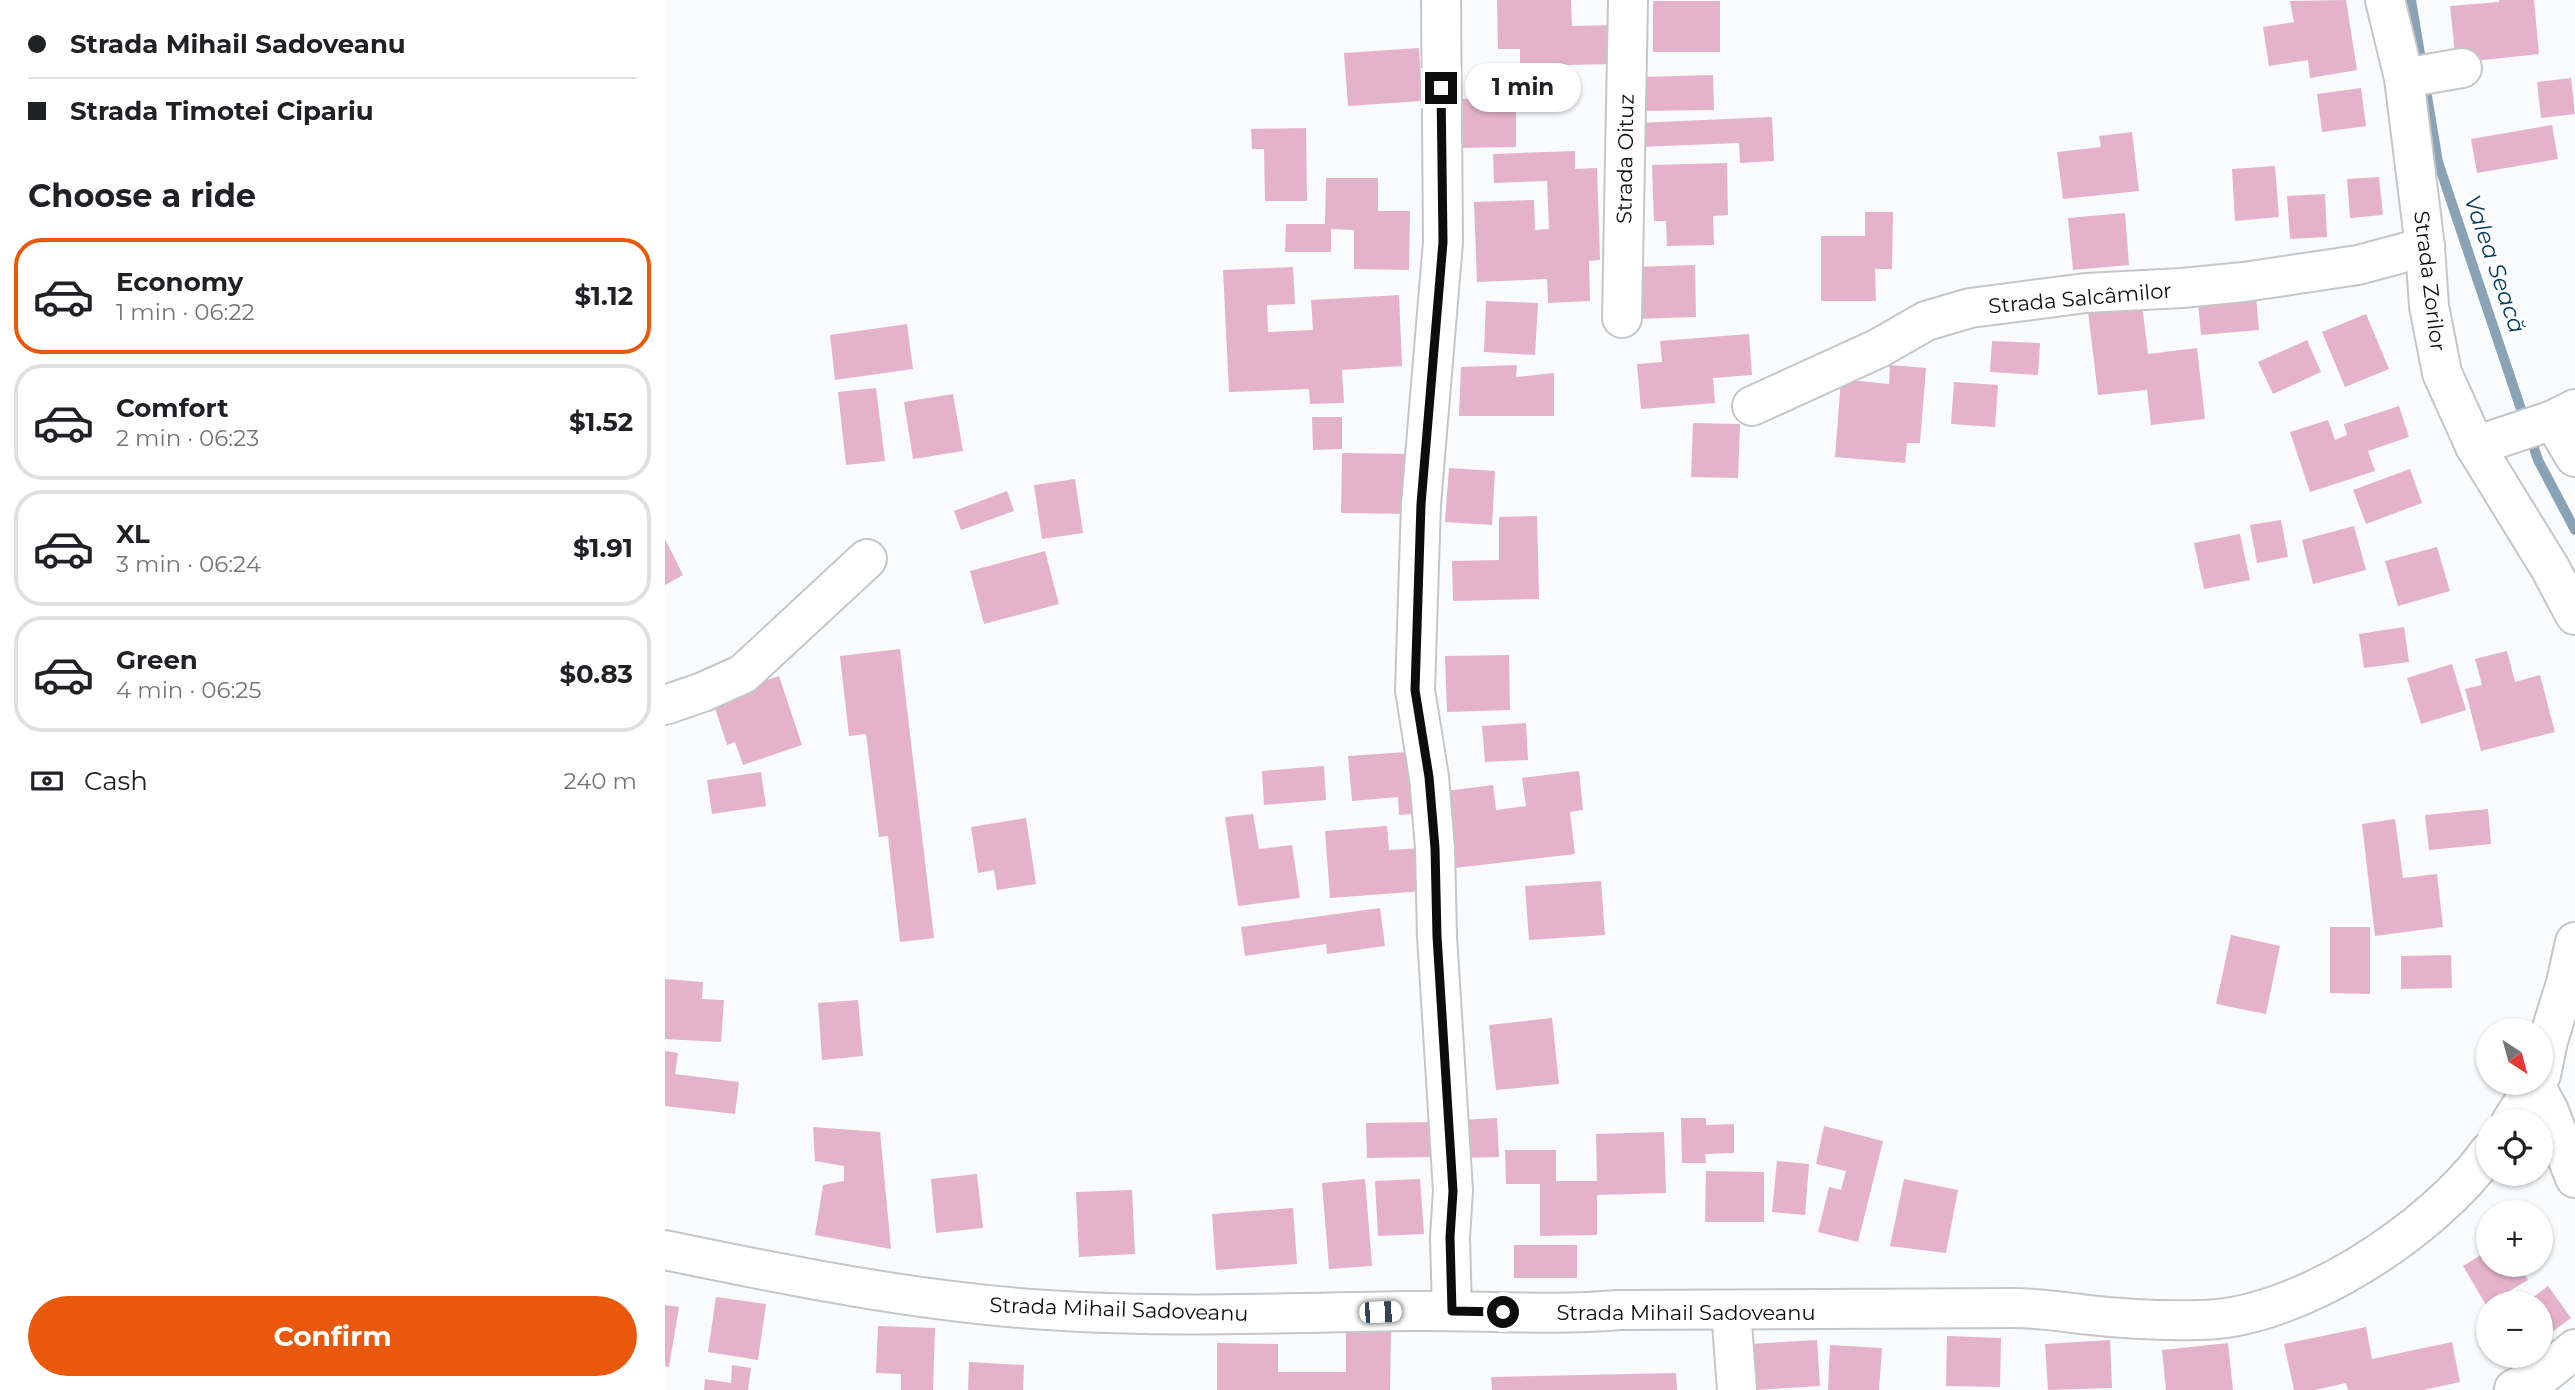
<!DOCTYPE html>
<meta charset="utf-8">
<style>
:root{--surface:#fff;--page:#f6f6f6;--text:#202124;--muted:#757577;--line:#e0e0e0;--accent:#ea580c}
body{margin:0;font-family:Montserrat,sans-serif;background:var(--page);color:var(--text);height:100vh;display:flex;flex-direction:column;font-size:26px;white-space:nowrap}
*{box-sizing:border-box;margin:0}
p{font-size:23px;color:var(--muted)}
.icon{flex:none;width:38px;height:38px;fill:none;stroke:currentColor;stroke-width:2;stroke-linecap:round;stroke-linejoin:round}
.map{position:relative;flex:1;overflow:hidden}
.drawer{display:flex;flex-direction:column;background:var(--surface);width:665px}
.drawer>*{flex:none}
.hud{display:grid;align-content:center;height:154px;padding:0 28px;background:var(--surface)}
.needle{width:46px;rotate:144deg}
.tools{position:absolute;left:1811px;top:1018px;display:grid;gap:14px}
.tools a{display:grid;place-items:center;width:77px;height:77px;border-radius:50%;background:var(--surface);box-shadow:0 2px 5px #0004;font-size:35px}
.end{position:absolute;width:32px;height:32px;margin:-16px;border:9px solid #0d0d0e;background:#fff;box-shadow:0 0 0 4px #fff}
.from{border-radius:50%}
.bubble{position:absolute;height:49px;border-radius:24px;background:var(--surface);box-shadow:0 2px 5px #0004;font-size:23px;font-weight:700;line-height:49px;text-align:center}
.car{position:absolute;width:21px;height:42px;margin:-21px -10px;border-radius:9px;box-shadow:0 0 5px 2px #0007;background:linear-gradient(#fff 24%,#345 0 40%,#fff 0 76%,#345 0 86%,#fff 0)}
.hud b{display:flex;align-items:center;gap:24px;height:66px;font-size:26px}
.hud b+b{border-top:2px solid var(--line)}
.hud i{width:18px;height:18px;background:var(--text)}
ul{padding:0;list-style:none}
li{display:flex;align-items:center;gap:21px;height:116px;margin:0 14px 10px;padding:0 14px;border:4px solid var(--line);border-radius:28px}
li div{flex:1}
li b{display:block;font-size:26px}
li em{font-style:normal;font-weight:700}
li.active{border-color:var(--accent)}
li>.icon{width:63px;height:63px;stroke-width:1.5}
h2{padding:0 28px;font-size:32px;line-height:84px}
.pay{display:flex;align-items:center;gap:18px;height:77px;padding:0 28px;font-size:26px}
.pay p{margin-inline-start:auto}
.action{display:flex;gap:14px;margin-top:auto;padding:14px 28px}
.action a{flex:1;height:80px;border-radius:42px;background:var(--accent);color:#fff;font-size:28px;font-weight:700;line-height:80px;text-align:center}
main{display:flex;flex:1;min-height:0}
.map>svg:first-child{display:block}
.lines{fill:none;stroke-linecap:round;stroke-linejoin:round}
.stream{stroke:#89a2b5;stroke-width:10}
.building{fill:#e4b3cb}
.minor-casing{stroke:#c5c6c8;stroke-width:42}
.minor{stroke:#fff;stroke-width:38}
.route{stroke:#0d0d0e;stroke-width:9}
.labels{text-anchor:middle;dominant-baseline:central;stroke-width:7;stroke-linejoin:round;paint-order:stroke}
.street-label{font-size:21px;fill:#0d0d0e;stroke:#fff}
.water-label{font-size:23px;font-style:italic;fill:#013a59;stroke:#fff}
</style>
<main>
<section class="drawer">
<div class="hud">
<b><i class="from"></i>Strada Mihail Sadoveanu</b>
<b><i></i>Strada Timotei Cipariu</b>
</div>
<h2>Choose a ride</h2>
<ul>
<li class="active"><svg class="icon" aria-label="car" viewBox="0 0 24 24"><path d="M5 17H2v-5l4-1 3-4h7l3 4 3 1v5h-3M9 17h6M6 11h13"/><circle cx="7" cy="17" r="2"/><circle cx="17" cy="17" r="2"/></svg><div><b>Economy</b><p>1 min · 06:22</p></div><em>$1.12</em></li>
<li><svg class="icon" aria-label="car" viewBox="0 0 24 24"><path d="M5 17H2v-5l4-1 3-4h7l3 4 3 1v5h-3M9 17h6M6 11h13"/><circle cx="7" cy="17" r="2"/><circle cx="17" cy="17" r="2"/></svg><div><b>Comfort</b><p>2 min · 06:23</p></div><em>$1.52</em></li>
<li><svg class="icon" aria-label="car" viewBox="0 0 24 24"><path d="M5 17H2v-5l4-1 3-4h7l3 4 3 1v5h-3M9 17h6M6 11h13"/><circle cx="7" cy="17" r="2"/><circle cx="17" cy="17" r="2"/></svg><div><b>XL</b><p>3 min · 06:24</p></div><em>$1.91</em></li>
<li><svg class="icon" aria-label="car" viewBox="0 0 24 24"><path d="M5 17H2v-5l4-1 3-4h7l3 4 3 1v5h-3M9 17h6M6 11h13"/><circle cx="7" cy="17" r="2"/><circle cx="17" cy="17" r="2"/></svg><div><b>Green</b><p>4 min · 06:25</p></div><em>$0.83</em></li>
</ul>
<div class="pay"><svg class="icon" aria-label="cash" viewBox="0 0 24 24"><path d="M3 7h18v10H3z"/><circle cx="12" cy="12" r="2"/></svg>Cash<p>240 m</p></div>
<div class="action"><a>Confirm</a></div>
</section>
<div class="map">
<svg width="1910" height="1390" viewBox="0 0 1910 1390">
<rect width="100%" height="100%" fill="#fafbfd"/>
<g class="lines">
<!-- stream -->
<polyline class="stream" points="1746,0 1773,162 1873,460 1910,530"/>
</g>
<!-- building -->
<g class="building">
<polygon points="832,0 906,0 907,26 949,25 950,64 855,66 855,49 833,49"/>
<polygon points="1681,0 1692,70 1645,78 1643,60 1604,66 1598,27 1629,22 1625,1"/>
<polygon points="1834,0 1869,0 1874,54 1791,63 1785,6 1834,2"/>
<rect x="988" y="1" width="67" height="51"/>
<polygon points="754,48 757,101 683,106 679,53"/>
<polygon points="900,72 902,101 859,103 858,74"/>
<polygon points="1048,75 1049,110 976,111 975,77"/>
<polygon points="1906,78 1910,114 1876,118 1872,82"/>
<polygon points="1696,88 1701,126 1657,132 1652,94"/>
<polygon points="792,99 851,99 851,147 793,148"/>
<polygon points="1107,117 1109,161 1075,163 1074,143 973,147 972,123"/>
<polygon points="1887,125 1893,159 1812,173 1806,139"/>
<polygon points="641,128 642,201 600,201 599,149 587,149 586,129"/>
<polygon points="1467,132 1474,191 1398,199 1392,152 1436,147 1434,136"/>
<polygon points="910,151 910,169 932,168 935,260 924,261 925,301 883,303 882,279 812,282 809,202 869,200 870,230 884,229 882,181 829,183 828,154"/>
<polygon points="1062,163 1063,215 1048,216 1049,245 1002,246 1001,221 989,221 987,165"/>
<polygon points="1610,166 1614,217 1570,221 1567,169"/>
<polygon points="1714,177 1718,215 1685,218 1682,179"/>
<polygon points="661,178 713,178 713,211 745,211 744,270 689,269 689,230 666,229 666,252 620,252 621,224 660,224"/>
<polygon points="1660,194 1662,237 1625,239 1622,196"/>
<polygon points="1200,212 1228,212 1227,269 1210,269 1211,301 1156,301 1156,236 1200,236"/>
<polygon points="1460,213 1464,265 1408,270 1403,218"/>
<polygon points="1030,265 1031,317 970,319 968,267"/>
<polygon points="628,267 630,304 602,305 603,332 648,330 646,300 734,295 737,366 677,370 679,403 645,404 644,389 564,392 558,270"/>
<polygon points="1590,286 1594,330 1536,335 1532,291"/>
<polygon points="1476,296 1483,354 1532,348 1540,419 1486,425 1482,390 1433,395 1422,303"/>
<polygon points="821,301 873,303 870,355 819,352"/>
<polygon points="1701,314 1724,369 1680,387 1657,332"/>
<polygon points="242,324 248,369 170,380 165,335"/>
<polygon points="1084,334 1087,375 1048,378 1050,403 976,409 972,364 997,362 995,341"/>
<polygon points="1642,340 1656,372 1608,394 1593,362"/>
<polygon points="1327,341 1375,343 1373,375 1325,372"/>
<polygon points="852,365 851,377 889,373 889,416 794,416 796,367"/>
<polygon points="1225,365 1261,368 1255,443 1242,443 1240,463 1170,457 1176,379 1224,384"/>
<polygon points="1289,382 1333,385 1330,427 1286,424"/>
<polygon points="211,388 220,461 181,465 173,392"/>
<polygon points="288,394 298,451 248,459 239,402"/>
<polygon points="1734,406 1744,437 1703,451 1710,471 1645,492 1625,432 1663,420 1670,440 1682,435 1679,424"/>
<polygon points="647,417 677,417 677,449 648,450"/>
<polygon points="1028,423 1075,424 1073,478 1026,477"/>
<polygon points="677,453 748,454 747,514 676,513"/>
<polygon points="784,468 830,471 827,525 780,522"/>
<polygon points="1745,469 1757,503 1701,524 1688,490"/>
<polygon points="410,479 418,533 377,539 369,485"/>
<polygon points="342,491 349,511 296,530 289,511"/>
<polygon points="872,516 874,599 788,601 787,561 834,560 834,517"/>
<polygon points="1616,520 1623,557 1592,563 1585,525"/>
<polygon points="1689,526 1701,570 1648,584 1637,540"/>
<polygon points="1575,534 1585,580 1539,589 1529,543"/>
<polygon points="0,539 18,575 0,585"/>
<polygon points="1772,547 1785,591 1733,606 1720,561"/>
<polygon points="380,551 394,604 319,624 305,571"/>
<polygon points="1739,627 1744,662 1699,668 1694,634"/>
<polygon points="235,649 269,938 235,942 223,836 214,837 201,734 184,736 175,656"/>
<polygon points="1842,651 1850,682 1875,675 1890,732 1816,751 1800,689 1817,685 1810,659"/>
<polygon points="844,655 845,710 782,712 780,656"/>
<polygon points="1787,664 1801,710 1756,724 1742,678"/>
<polygon points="114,676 137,745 78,765 70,742 62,745 47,699"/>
<polygon points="861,723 863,760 820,762 817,726"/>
<polygon points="756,751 760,813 734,815 733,797 687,801 683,756"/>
<polygon points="659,766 661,800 599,805 597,771"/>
<polygon points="914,771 918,810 905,812 910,854 790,868 781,791 828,785 831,810 861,806 857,778"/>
<polygon points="96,772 101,806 47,814 42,780"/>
<polygon points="1823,809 1826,844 1764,850 1760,815"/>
<polygon points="588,814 594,849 627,845 635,898 573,906 560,817"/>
<polygon points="361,818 371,884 332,890 329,870 313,873 306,827"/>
<polygon points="1730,819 1738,878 1772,874 1778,927 1710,936 1697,824"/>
<polygon points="722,826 724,850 756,848 759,891 665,898 660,831"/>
<polygon points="936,881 940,935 864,940 860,886"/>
<polygon points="715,908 720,946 662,954 661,944 580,956 576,927"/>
<polygon points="1665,927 1705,927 1705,994 1665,993"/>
<polygon points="1566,935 1615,946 1601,1014 1551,1004"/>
<polygon points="1786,955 1787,988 1736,989 1736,956"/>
<polygon points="0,979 38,982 37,999 59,1000 56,1042 0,1039"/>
<polygon points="193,1000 198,1056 157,1060 153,1003"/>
<polygon points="887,1018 894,1084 831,1090 824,1025"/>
<polygon points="0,1051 13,1053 10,1074 74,1082 70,1114 0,1106"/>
<polygon points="832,1118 834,1157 798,1158 797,1120"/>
<polygon points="1016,1118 1041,1118 1041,1125 1069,1124 1069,1153 1040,1154 1041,1163 1017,1163"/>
<polygon points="766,1122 767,1157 702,1158 701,1123"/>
<polygon points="1159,1126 1218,1141 1193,1242 1153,1232 1164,1187 1176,1190 1181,1171 1151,1164"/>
<polygon points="148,1127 215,1132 226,1249 150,1235 158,1185 179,1181 179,1166 150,1161"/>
<polygon points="999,1132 1001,1193 932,1195 932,1235 875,1236 875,1184 841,1184 840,1150 891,1150 891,1181 932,1181 931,1134"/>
<polygon points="1112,1161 1144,1164 1140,1215 1107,1212"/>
<polygon points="1041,1171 1099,1172 1099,1222 1040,1222"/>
<polygon points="312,1174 318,1228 271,1233 266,1179"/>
<polygon points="700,1179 707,1266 664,1269 657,1183"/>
<polygon points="755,1179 759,1234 713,1236 710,1181"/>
<polygon points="1239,1179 1293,1190 1281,1253 1225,1246"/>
<polygon points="467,1190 470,1254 414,1257 411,1192"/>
<polygon points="628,1208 632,1264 551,1270 547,1214"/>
<rect x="849" y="1245" width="63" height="33"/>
<polygon points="1824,1250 1824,1265 1854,1265 1863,1280 1821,1305 1798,1266"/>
<polygon points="1883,1286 1906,1318 1876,1340 1876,1304 1859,1304"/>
<polygon points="51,1297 101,1304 93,1360 43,1352"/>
<polygon points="0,1305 14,1307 4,1367 0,1366"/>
<polygon points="213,1326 270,1328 268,1390 236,1390 236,1374 211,1373"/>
<polygon points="1701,1327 1707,1359 1787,1342 1795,1382 1758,1390 1683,1390 1681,1383 1650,1390 1629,1390 1619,1344"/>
<polygon points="681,1330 726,1331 725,1390 552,1390 552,1343 613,1344 613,1372 681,1372"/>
<polygon points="1282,1336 1336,1338 1335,1387 1281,1386"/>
<polygon points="1152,1340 1155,1386 1089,1390 1086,1344"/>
<polygon points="1445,1340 1447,1388 1383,1390 1380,1344"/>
<polygon points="1563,1343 1568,1390 1501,1390 1497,1350"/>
<polygon points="1165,1345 1217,1348 1214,1390 1163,1390"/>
<polygon points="304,1362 359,1365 358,1390 303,1390"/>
<polygon points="67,1365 86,1368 83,1390 39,1390 40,1379 66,1383"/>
<polygon points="1011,1373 1012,1390 827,1390 826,1377"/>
</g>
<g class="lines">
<!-- minor casing -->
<g class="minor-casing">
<g id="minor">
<polyline points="776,0 778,242 756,504 750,690 764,777 770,848 772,936 788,1191 785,1237 787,1311"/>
<polyline points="1720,0 1739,78 1760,247 1764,306 1777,373 1810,446 1885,568 1910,615"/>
<polyline points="1739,78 1797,68"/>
<polyline points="957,318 963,0"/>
<polyline points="1087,406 1214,348 1261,321 1305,308 1421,293 1517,288 1579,282 1693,265 1760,247"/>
<polyline points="1888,420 1910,457"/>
<polyline points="1810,446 1888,420 1910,409"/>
<polyline points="0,705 38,692 78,674 202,559"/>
<polyline points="1876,1075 1883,1041 1901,983 1910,942"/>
<polyline points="1870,1085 1884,1111 1910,1178"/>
<polyline points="1846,1122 1871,1083"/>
<path d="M 0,1250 C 125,1276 254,1302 382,1310 C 502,1318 622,1313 742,1311 C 812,1310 883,1316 954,1310 C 1086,1310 1218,1309 1350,1308 C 1374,1308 1399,1312 1424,1315 C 1460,1319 1497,1321 1534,1320 C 1632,1320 1768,1230 1824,1152"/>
<polyline points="1066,1310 1072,1390"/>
<polyline points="1849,1389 1879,1374 1910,1349"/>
</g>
</g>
<!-- minor -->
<use href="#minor" class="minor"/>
</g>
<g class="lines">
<!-- route -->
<polyline class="route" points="776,88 778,242 756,504 750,690 764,777 770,848 772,936 788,1191 785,1237 787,1311 838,1312"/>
</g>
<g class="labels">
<!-- street labels -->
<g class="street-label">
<text transform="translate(960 159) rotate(-89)">Strada Oituz</text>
<text transform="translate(1765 281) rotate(83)">Strada Zorilor</text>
<text transform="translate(1415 298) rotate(-5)">Strada Salcâmilor</text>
<text transform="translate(454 1309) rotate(2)">Strada Mihail Sadoveanu</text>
<text x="1021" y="1312">Strada Mihail Sadoveanu</text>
</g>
<!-- water labels -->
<g class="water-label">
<text transform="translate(1830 264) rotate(71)">Valea Seacă</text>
</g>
</g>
</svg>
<div class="tools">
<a><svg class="needle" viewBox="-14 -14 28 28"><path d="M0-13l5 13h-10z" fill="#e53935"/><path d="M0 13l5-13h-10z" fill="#757577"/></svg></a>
<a><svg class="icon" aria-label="locate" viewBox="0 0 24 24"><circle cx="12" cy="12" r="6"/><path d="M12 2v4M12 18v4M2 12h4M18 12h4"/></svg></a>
<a>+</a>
<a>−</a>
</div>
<i class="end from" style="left:838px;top:1312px"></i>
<i class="end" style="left:776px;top:88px"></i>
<div class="bubble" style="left:800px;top:63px;width:116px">1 min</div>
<i class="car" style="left:715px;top:1312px;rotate:88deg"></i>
</div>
</main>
